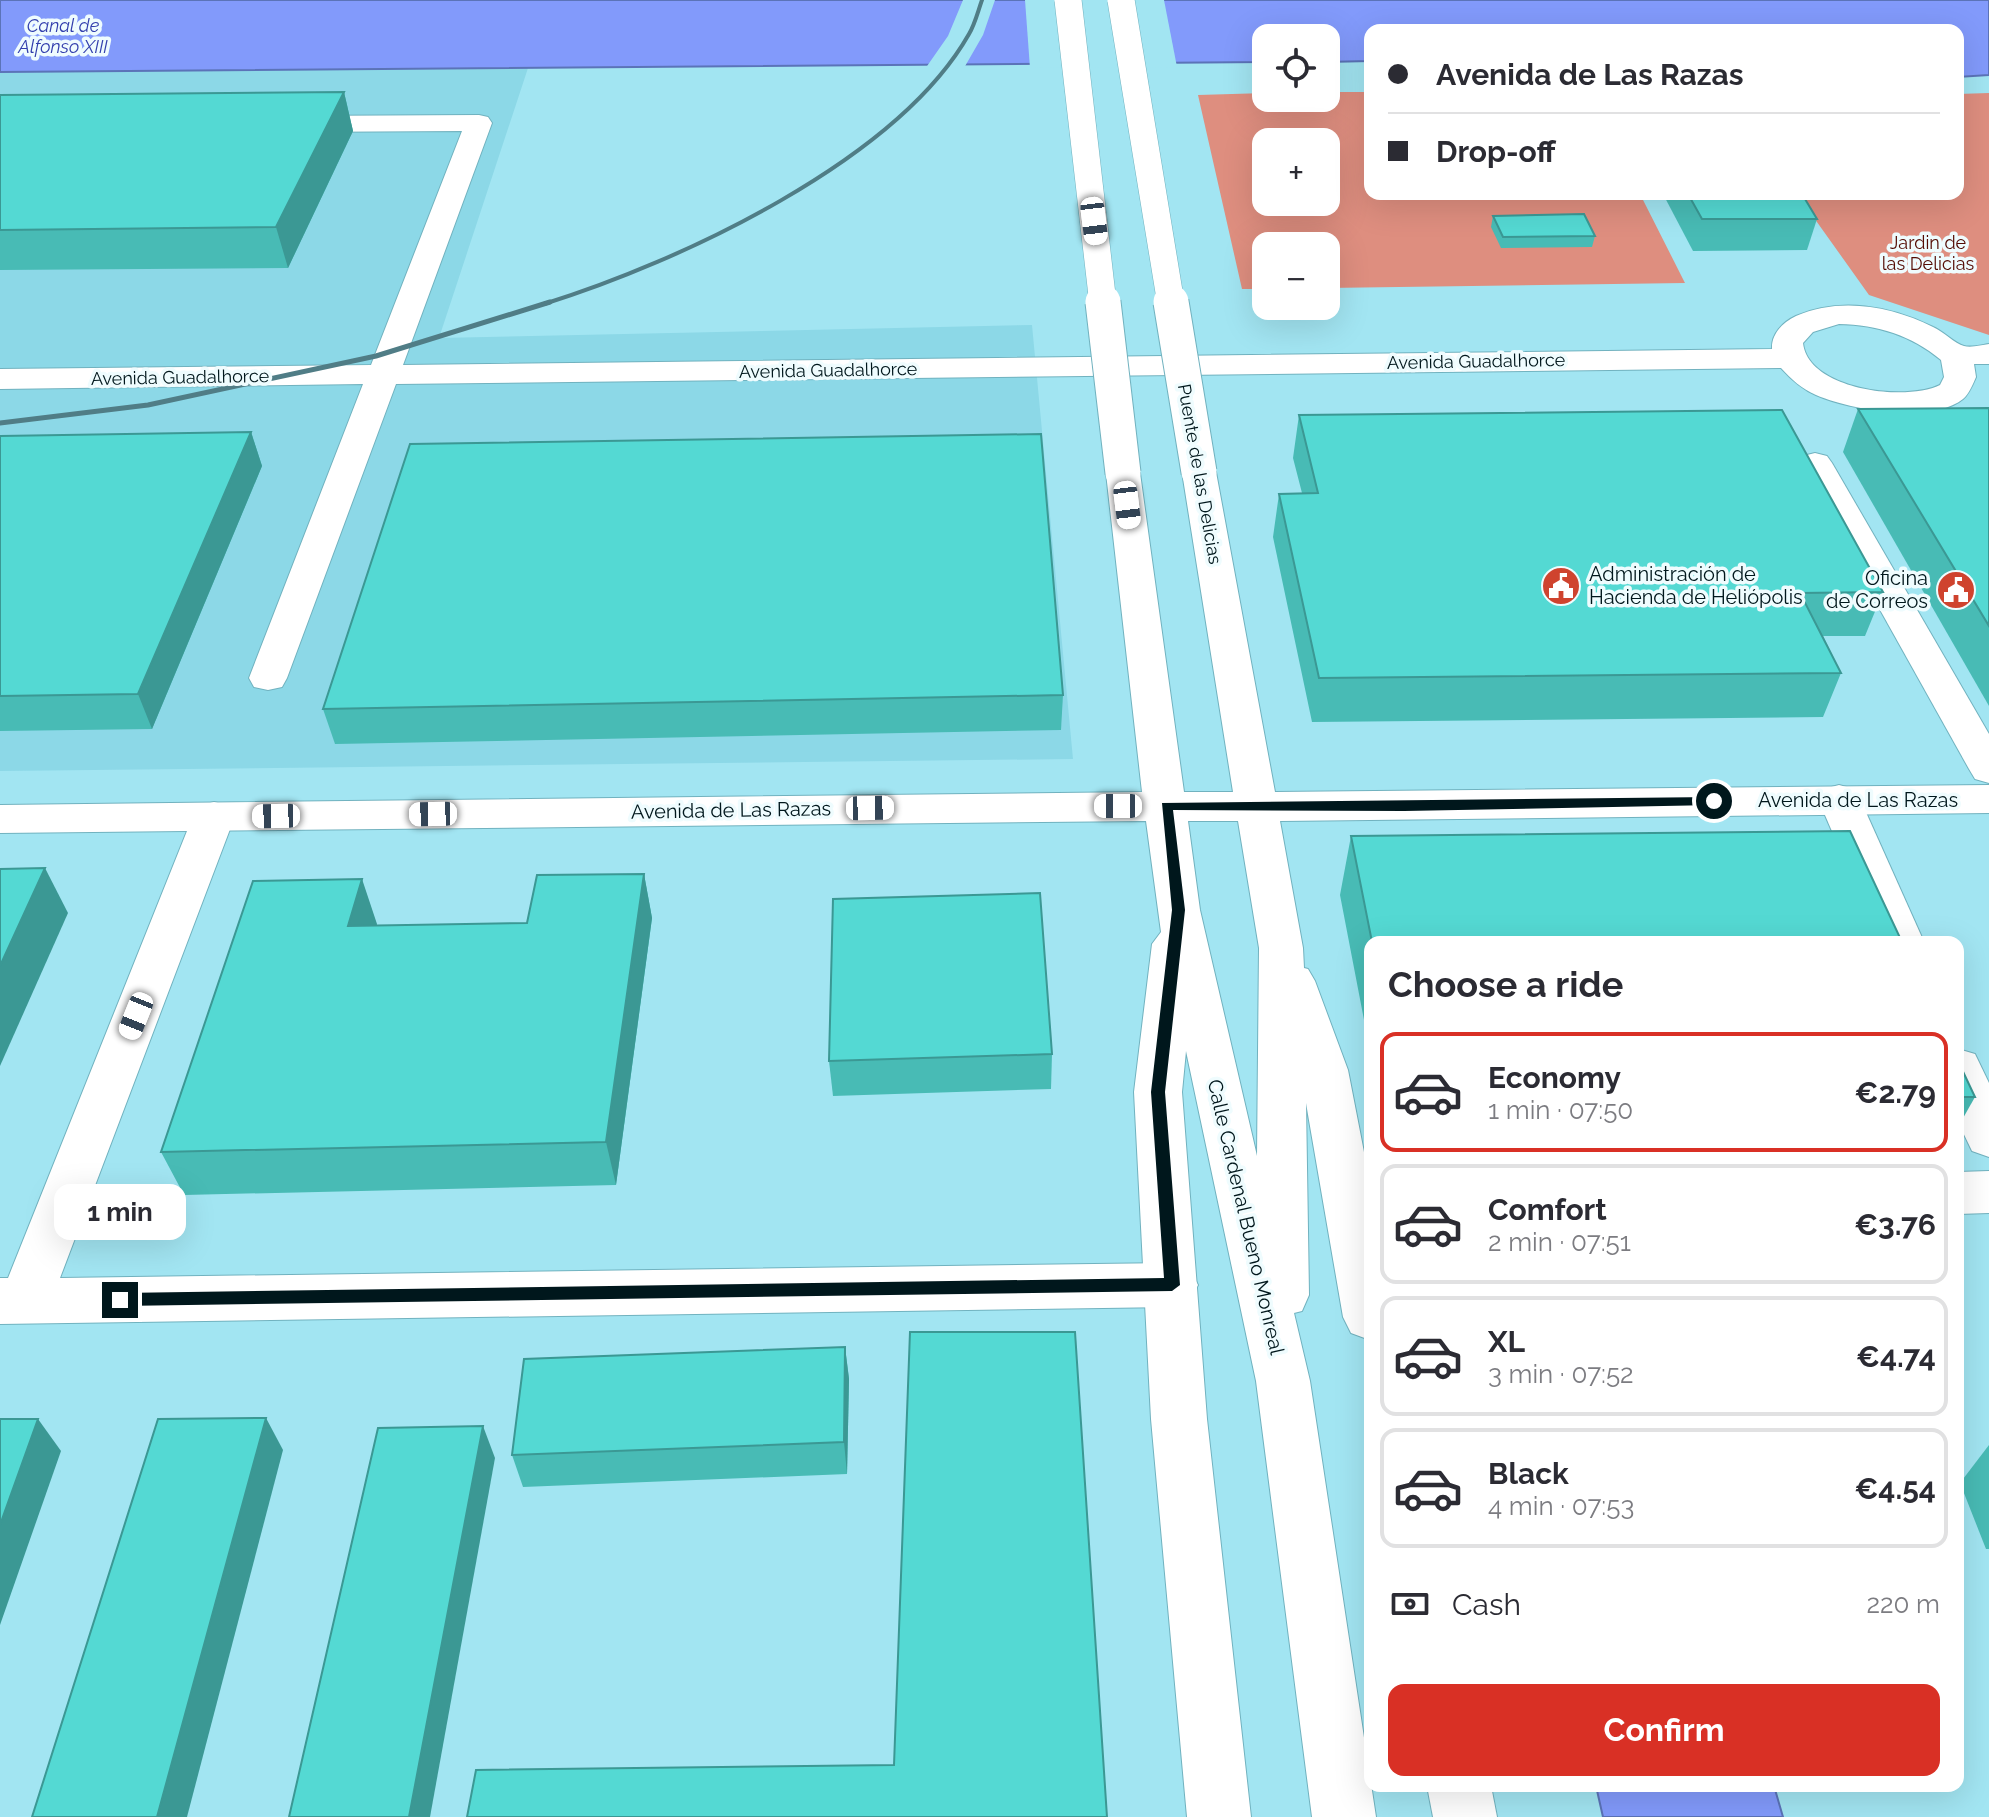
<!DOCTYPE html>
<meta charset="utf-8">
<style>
:root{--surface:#fff;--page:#f2f2f3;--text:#2b2b33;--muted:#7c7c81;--line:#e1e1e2;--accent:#d93025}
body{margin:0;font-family:Raleway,sans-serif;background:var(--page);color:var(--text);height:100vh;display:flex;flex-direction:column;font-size:30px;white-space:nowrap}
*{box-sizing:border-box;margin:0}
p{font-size:26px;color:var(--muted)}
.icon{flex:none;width:44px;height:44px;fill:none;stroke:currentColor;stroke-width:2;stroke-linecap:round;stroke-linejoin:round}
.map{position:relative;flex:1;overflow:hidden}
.drawer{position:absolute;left:1364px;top:936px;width:600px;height:856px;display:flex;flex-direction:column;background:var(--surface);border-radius:16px;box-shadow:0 8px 32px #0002}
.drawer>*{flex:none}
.hud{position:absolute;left:1364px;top:24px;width:600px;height:176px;border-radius:16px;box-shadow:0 8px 32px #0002;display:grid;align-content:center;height:176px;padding:0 24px;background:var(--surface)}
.buttons{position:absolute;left:1252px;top:24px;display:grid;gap:16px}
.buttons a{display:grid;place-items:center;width:88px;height:88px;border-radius:16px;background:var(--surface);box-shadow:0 8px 32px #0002;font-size:40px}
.end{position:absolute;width:36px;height:36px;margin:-18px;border:10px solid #00171c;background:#fff;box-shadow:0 0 0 4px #fff}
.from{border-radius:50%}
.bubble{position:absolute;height:56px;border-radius:16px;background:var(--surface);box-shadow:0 8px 32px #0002;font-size:26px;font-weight:700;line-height:56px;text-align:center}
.car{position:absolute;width:24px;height:48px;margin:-24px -12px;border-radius:10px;box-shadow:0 0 6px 2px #0007;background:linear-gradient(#fff 24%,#345 0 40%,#fff 0 76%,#345 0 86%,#fff 0)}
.hud b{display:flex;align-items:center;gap:28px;height:76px;font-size:30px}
.hud b+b{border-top:2px solid var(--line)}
.hud i{width:20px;height:20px;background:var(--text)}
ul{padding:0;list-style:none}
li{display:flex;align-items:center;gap:24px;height:120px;margin:0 16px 12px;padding:0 8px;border:4px solid var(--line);border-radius:16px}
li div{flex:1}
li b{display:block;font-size:30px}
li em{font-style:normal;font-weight:700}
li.on{border-color:var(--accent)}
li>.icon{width:72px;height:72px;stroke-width:1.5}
h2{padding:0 24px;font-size:36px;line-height:96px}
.pay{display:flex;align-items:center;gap:20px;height:88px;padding:0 24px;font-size:30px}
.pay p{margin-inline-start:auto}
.cta{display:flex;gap:16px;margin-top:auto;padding:16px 24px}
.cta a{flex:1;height:92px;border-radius:16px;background:var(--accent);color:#fff;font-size:32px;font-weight:700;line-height:92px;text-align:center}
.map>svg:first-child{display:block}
.built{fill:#8cd8e7}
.green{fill:#de8e7f;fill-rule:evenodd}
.water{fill:#829afb;stroke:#5b73b8;stroke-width:2}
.pier{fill:#a2e5f2}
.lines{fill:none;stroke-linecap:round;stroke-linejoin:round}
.minor-casing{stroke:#71b2bf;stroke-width:2}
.major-casing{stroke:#71b2bf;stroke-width:2}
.minor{fill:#fff;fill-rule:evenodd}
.major{fill:#fff;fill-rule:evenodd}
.rail-far1{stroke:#507d86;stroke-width:4}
.rail{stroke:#507d86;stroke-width:5}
.major-bridge-far1-casing{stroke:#71b2bf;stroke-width:28;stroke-linecap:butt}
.major-bridge-casing{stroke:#71b2bf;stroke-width:37;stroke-linecap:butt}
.major-bridge-far1{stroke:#fff;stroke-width:27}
.major-bridge{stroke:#fff;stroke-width:35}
.wall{fill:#48bbb5}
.shaded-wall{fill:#3b9894}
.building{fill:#54d9d3;stroke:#3b9894;stroke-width:2}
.route{fill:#00171c}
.labels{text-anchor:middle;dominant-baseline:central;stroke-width:7;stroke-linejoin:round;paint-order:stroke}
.far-water-label{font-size:18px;font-style:italic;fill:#323fad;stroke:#effcfe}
.far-park-label{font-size:18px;fill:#530b03;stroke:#effcfe}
.far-street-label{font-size:18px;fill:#00171c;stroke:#effcfe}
.poi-label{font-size:20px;fill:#00171c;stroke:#effcfe;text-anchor:start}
.street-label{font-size:20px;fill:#00171c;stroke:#effcfe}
</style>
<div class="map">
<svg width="1989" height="1817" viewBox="0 0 1989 1817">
<rect width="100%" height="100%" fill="#a2e5f2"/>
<!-- built -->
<polygon class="built" points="528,68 439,338 1032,325 1073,759 0,771 0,72"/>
<!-- green -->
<g class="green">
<path d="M 1326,92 L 1370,92 L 1370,194 L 1640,194 L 1685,283 L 1326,288 L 1326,246 L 1266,246 L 1266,289 L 1242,289 L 1198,95 L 1266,93 L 1266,98 L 1326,98 ZM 1266,142 L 1326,142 L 1326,202 L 1266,202 Z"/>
<polygon points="1989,93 1989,335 1869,295 1797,194 1958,194 1958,94"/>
</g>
<!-- water -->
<g class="water">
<polygon points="0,0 1989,0 1989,75 1958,77 1958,30 1370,30 1370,61 1326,62 1326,38 1266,38 1266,62 0,72"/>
<polygon points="1596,1786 1774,1786 1783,1817 1603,1817"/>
</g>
<!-- pier -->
<g class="pier">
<polygon points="963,0 995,0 983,35 964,68 925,69 948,36"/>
<polygon points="1025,0 1164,0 1177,67 1030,68"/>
</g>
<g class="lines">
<!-- minor casing -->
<g class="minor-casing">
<g id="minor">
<path d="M 479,115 L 488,117 L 492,123 L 403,365 L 1772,349 C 1771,334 1783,322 1796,316 C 1840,297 1891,306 1933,327 C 1943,331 1955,344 1964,346 C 1971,348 1982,345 1989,344 L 1989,364 L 1974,364 L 1976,377 C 1973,384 1969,394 1963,399 C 1932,424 1850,410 1816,395 C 1802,389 1791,379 1781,368 L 396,384 L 287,678 L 282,687 L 268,690 L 254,687 L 249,678 L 363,384 L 0,389 L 0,369 L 371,365 L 462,131 L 291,132 L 282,130 L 278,124 L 282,118 L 291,116 ZM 1839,324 C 1878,325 1911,335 1941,360 L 1944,377 L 1940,385 C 1906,402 1808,390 1803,343 L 1813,332 Z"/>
<polygon points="1815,453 1827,456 1832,463 1989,734 1989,783 1975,779 1969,769 1798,463 1803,456"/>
<polygon points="1839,785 1854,789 1860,799 1924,942 1880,942 1818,799 1824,789"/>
<polygon points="214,802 229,806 235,816 60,1278 1172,1263 1190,1269 1198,1285 1190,1301 1172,1307 0,1324 0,1278 8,1278 193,816 199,806"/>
<polygon points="1958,1049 1975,1054 1989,1083 1989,1157 1972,1151 1958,1122"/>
<polygon points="1989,1171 1989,1213 1958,1214 1958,1172"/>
</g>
</g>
<!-- major casing -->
<g class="major-casing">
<g id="major">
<path d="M 1199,462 L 1211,465 L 1216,472 L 1275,792 L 1989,785 L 1989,813 L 1280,821 L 1303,948 L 1304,968 L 1308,969 L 1315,981 L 1348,1070 L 1370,1183 L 1370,1340 L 1351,1333 L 1343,1317 L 1306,1103 L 1309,1295 L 1302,1311 L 1294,1313 L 1310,1381 L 1376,1817 L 1312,1817 L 1256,1381 L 1186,1051 L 1182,1092 L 1207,1419 L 1251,1817 L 1187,1817 L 1151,1419 L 1134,1092 L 1152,944 L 1161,932 L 1146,821 L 0,833 L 0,805 L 1142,792 L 1106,473 L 1111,466 L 1123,463 L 1135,466 L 1140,473 L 1184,792 L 1233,792 L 1182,472 L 1187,465 ZM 1188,821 L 1238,821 L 1259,948 L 1257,1156 L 1200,910 Z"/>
<polygon points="1427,1786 1491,1786 1497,1817 1433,1817"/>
</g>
</g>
<!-- minor -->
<use href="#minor" class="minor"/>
<!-- major -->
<use href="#major" class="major"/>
<!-- rail-far1 -->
<path class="rail-far1" d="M 544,304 C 679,262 897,161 969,34 C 975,24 978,11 982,0"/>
<!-- rail -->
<polyline class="rail" points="0,423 148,405 376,356 550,302"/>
<!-- major-bridge-far1 casing -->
<g class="major-bridge-far1-casing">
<g id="major-bridge-far1">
<polyline points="1068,0 1103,304"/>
<polyline points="1121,0 1171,304"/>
</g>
</g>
<!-- major-bridge casing -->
<g class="major-bridge-casing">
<g id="major-bridge">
<polyline points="1103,302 1123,473"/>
<polyline points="1171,302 1199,472"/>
</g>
</g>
<!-- major-bridge-far1 -->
<use href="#major-bridge-far1" class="major-bridge-far1"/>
<!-- major-bridge -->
<use href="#major-bridge" class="major-bridge"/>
</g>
<!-- wall -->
<g class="wall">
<polygon points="344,92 353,131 288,268 0,270 0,95"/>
<polygon points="1663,194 1802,194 1817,219 1807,250 1693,251"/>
<polygon points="1493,216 1595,236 1592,247 1501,248 1491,227"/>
<polygon points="1989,408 1989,706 1843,452 1858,409"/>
<polygon points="1299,415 1883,592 1865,636 1823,636 1841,673 1823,717 1312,722 1273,537 1279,494 1302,493 1293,458"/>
<polygon points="251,432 262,466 152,729 0,731 0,436"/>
<polygon points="1063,695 1061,730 335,744 323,709"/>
<polygon points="1351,836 1902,942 1370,942 1370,1051 1340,895"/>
<polygon points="644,874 652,918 616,1185 184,1195 161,1152 377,924 377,926 527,923"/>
<polygon points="1052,1054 1051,1089 833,1096 829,1061"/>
<polygon points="1958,1061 1975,1097 1958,1127"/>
<polygon points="845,1347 849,1379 847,1474 523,1487 512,1455"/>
<polygon points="1989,1445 1989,1549 1986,1549 1960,1483"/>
</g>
<!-- shaded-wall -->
<g class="shaded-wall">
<polygon points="344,92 353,131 288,268 276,227"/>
<polygon points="251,432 262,466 152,729 138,694"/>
<polygon points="45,868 68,913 0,1066 0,966"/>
<polygon points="644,874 652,918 616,1185 606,1142"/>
<polygon points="362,879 377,924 364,971 348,926"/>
<polygon points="845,1347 849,1379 847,1474 844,1442"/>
<polygon points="266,1418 283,1450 187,1817 157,1817"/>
<polygon points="38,1419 61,1451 0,1625 0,1525"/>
<polygon points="483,1426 495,1458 430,1817 409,1817"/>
</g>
<!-- building -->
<g class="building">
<polygon points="344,92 276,227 0,230 0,95"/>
<polygon points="1688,194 1802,194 1817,219 1702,219"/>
<polygon points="1584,214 1595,236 1503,237 1493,216"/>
<polygon points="1989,408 1989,626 1858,409"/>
<polygon points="1782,410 1883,592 1800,593 1841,673 1319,678 1279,494 1318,493 1299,415"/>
<polygon points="251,432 138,694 0,696 0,436"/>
<polygon points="1041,434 1063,695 323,709 410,444"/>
<polygon points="1850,831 1902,942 1372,942 1351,836"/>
<polygon points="45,868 0,966 0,869"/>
<polygon points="644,874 606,1142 161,1152 253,881 362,879 348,926 527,923 537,875"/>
<polygon points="1040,893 1052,1054 829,1061 833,899"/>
<polygon points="1958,1061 1975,1097 1958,1097"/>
<polygon points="910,1332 1075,1332 1107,1817 467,1817 476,1770 894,1765"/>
<polygon points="845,1347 844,1442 512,1455 524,1359"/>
<polygon points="266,1418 157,1817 32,1817 158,1419"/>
<polygon points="0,1419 38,1419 0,1525"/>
<polygon points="483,1426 409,1817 289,1817 378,1428"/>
</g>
<!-- route -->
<polygon class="route" points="1714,797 1721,801 1714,805 1404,811 1173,810 1185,910 1165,1092 1180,1285 1172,1291 120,1306 112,1300 120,1293 1164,1278 1151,1092 1172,910 1162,803"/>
<!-- icons -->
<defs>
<g id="civic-disc" transform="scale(2)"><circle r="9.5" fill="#cf432e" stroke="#effcfe"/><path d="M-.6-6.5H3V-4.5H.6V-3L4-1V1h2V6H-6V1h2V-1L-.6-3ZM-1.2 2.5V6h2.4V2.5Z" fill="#fff"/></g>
</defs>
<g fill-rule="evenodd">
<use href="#civic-disc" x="1561" y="586"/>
<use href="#civic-disc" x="1956" y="590"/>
</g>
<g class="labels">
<!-- far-water labels -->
<g class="far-water-label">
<text x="63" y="25">Canal de<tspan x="63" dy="21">Alfonso XIII</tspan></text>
</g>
<!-- far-park labels -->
<g class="far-park-label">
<text x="1928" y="242">Jardin de<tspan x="1928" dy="21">las Delicias</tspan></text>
</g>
<!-- far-street labels -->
<g class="far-street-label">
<text transform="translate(1476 361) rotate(-1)">Avenida Guadalhorce</text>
<text transform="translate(828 370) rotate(-1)">Avenida Guadalhorce</text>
<text transform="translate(180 377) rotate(-1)">Avenida Guadalhorce</text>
<text transform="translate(1200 474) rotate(80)">Puente de las Delicias</text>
</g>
<!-- poi labels -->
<g class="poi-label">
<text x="1589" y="574">Administración de<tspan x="1589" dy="23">Hacienda de Heliópolis</tspan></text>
<text x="1928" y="578" text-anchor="end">Oficina<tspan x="1928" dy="23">de Correos</tspan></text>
</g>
<!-- street labels -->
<g class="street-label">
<text x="1858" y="800">Avenida de Las Razas</text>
<text transform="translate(731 810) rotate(-1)">Avenida de Las Razas</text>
<text transform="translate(1246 1217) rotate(77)">Calle Cardenal Bueno Monreal</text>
</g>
</g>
</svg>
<div class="buttons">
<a><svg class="icon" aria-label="locate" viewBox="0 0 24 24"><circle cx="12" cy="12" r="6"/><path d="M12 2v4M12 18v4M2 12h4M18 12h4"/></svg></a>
<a>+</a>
<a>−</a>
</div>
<i class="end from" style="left:1714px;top:801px"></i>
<i class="end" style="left:120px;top:1300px"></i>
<div class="bubble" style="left:54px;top:1184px;width:132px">1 min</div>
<i class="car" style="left:1094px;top:221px;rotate:173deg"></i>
<i class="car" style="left:1127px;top:505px;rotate:173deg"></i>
<i class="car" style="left:1118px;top:806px;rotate:270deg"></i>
<i class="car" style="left:870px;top:808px;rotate:89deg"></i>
<i class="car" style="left:433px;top:814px;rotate:269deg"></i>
<i class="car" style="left:276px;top:816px;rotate:269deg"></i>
<i class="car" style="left:136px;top:1016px;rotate:202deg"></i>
<div class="hud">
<b><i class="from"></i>Avenida de Las Razas</b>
<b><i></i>Drop-off</b>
</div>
<section class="drawer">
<h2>Choose a ride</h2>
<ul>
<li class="on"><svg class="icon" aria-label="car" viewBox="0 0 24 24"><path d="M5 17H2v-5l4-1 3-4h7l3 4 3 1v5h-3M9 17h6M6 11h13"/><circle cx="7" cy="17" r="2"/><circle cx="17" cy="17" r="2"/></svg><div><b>Economy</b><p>1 min · 07:50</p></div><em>€2.79</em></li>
<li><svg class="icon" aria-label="car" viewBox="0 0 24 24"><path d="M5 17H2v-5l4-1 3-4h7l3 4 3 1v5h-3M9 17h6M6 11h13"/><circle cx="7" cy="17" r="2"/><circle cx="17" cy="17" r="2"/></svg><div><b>Comfort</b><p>2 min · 07:51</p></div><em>€3.76</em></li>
<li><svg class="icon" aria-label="car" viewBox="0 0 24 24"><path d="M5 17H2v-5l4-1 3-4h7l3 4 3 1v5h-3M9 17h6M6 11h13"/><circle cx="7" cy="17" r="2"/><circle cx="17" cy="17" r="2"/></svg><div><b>XL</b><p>3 min · 07:52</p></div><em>€4.74</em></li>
<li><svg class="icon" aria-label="car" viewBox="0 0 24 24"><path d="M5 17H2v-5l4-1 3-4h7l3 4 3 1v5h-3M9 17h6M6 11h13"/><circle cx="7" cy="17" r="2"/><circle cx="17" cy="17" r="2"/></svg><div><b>Black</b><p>4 min · 07:53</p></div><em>€4.54</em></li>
</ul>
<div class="pay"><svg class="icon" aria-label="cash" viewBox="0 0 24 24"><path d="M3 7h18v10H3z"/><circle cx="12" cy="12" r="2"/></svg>Cash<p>220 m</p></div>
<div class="cta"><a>Confirm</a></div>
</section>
</div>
